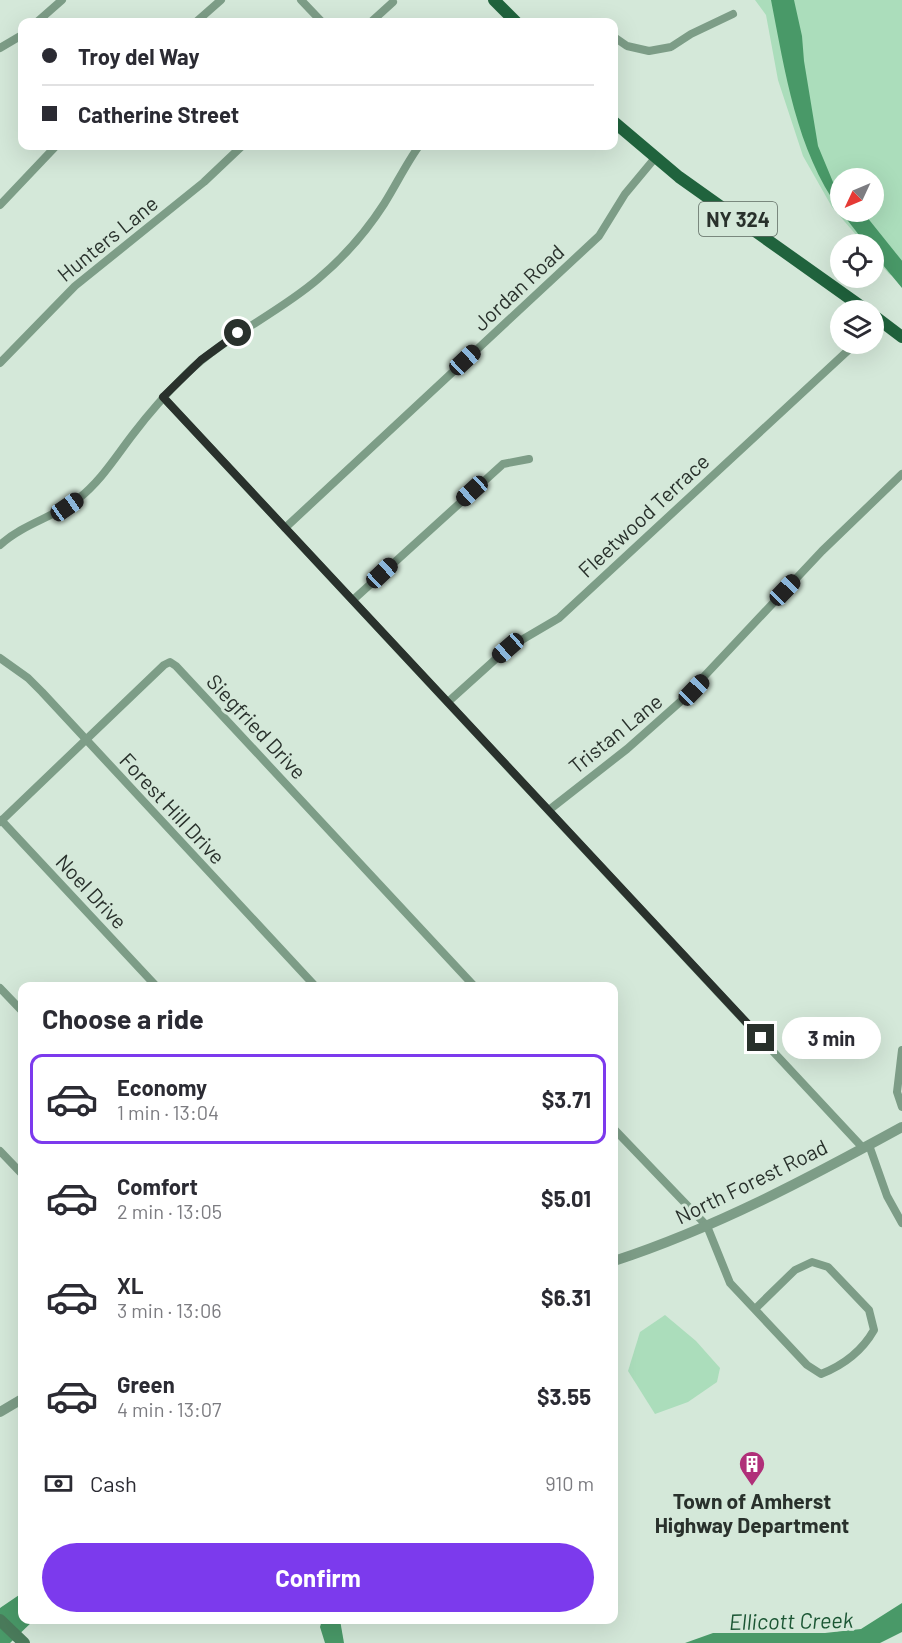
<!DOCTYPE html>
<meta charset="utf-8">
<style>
:root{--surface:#fff;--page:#f7f7f7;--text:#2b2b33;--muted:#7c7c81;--line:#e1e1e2;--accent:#7c3aed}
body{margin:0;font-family:Barlow,sans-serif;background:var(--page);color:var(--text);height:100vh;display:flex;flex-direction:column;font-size:22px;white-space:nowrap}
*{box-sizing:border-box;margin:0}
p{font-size:20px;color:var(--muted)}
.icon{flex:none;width:33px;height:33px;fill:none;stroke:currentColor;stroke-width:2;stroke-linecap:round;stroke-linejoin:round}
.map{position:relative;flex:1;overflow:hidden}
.details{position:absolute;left:18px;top:982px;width:600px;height:642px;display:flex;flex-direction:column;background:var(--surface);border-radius:12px;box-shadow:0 6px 24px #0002}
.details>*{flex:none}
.top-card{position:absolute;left:18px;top:18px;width:600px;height:132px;border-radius:12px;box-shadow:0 6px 24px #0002;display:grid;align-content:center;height:132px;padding:0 24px;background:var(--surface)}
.needle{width:39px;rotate:226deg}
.controls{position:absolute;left:830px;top:168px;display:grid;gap:12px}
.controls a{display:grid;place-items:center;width:54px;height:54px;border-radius:50%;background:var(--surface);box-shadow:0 6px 24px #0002;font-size:30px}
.end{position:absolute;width:27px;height:27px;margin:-14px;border:8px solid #29312c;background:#fff;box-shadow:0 0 0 3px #fff}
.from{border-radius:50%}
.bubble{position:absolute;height:42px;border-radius:21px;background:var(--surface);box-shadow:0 6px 24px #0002;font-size:20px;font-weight:700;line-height:42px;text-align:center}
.car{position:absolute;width:18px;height:36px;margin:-18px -9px;border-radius:8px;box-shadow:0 0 4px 2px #0007;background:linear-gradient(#222 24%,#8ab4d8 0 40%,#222 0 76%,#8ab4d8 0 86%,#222 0)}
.top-card b{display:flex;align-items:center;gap:21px;height:57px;font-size:22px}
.top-card b+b{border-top:2px solid var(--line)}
.top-card i{width:15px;height:15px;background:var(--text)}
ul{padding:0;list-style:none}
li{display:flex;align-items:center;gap:18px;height:90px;margin:0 12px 9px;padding:0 12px;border:3px solid transparent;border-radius:12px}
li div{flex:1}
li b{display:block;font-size:22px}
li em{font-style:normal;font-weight:700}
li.selected{border-color:var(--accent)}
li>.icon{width:54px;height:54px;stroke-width:1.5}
h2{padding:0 24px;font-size:27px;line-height:72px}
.pay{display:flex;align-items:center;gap:15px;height:66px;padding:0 24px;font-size:22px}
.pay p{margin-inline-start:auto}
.action{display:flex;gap:12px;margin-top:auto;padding:12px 24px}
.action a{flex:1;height:69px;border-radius:36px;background:var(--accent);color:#fff;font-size:24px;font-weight:700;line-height:69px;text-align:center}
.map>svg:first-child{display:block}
.green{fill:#abddbb;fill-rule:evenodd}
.water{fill:#499968}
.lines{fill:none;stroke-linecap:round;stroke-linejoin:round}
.river{stroke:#499968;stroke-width:14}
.minor{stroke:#7d9d87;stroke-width:8}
.tertiary{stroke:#7d9d87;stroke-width:10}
.secondary{stroke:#4a7b5b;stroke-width:12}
.primary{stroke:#20633d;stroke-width:12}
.route{stroke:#29312c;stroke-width:8}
.labels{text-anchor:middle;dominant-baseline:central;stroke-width:6;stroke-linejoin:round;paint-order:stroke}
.shield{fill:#d4e8d9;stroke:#5c6860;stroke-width:1.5}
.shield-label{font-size:20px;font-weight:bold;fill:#29312c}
.street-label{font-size:21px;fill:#29312c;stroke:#d4e8d9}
.poi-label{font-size:21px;font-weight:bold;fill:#29312c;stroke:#d4e8d9}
.water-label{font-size:22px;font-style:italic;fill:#1b5634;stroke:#d4e8d9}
</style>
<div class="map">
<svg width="902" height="1643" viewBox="0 0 902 1643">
<rect width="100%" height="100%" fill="#d4e8d9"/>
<!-- green -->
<g class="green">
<path d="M 755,0 L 902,0 L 902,282 L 889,274 L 873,255 L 873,244 L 864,244 L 832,207 L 803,156 L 778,80 L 766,15 ZM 840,178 L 873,178 L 873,212 L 840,212 Z"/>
<polygon points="665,1315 696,1341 720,1368 717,1382 688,1402 655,1414 628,1371 640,1332"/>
</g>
<!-- water -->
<g class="water">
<path d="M 771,0 L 794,0 L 802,36 L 804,61 L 818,146 L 833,182 L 840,192 L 840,210 C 796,150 785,71 771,0 Z"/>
<polygon points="841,212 853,212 902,277 902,288 873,253 873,244 866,244"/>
<polygon points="22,1593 22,1620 34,1620 10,1643 0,1643 0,1608"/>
<polygon points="902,1603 902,1632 880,1643 685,1643 713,1633 825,1633 861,1629"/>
<polygon points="322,1620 340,1620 344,1643 325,1643 320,1627"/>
</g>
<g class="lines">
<!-- river -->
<polyline class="river" points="854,212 902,272"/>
<!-- minor -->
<g class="minor">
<polyline points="301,0 322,22"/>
<polyline points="37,22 62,0"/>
<polyline points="196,22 221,0"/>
<polyline points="371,22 393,2"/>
<polyline points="614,37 627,46 649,51 671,47 691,34 733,14"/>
<polyline points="0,48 22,35"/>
<polyline points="0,205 56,146"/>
<polyline points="0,363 75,286 204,182 242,146"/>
<polyline points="163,397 863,1148"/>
<polyline points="285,528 599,236 625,194 655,158"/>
<path d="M 0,545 C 23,524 54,517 78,499 C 102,480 116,456 134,433 C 150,412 167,393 185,375 C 225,336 276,315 318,279 C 343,258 366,232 384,204 C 396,185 406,164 419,146"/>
<polyline points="353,600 503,464 529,459"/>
<polyline points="0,658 28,678 42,692 316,987"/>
<polyline points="448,702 508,648 559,618 855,344"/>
<polyline points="549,810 627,749 680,702 822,551 902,474"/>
<polyline points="1,820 157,987"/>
<polyline points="0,822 164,665 170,662 176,666 475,987"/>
<polyline points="0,988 22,1011"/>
<polyline points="902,1050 897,1092 902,1107"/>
<path d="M 614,1129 L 707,1226 L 730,1283 L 807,1365 L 821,1374 C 844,1365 862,1351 874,1330 L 869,1310 L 828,1267 L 812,1262 L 795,1270 L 755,1309"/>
<polyline points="869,1145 887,1196 902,1223"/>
<polyline points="0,1151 22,1174"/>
</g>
<!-- tertiary -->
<g class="tertiary">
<path d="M 614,1261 C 715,1228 809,1178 902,1127"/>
<polyline points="0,1412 22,1399"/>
</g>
<!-- secondary -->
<polyline class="secondary" points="0,1620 24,1643"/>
<!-- primary -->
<g class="primary">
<polyline points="494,0 516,22"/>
<polyline points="614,122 679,177 866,310"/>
<polyline points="873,315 902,337"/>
</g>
</g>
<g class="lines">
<!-- route -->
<polyline class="route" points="238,333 201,360 163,397 761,1038"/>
</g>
<!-- icons -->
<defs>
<g id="building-pin" transform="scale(1.35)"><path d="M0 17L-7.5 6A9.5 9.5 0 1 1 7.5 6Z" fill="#b02f79" stroke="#d4e8d9"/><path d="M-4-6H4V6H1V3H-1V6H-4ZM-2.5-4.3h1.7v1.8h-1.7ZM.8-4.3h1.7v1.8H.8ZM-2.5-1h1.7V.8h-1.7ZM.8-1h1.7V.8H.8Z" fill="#fff"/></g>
</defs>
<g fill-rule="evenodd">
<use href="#building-pin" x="752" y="1464"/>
</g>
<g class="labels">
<!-- shield labels -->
<rect class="shield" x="699" y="202" width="78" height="34" rx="4.5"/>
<g class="shield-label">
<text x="738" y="219">NY 324</text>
</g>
<!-- street labels -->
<g class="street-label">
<text transform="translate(107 238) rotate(-39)">Hunters Lane</text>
<text transform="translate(518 287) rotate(-43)">Jordan Road</text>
<text transform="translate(643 515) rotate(-43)">Fleetwood Terrace</text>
<text transform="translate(257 726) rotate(47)">Siegfried Drive</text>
<text transform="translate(615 733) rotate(-39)">Tristan Lane</text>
<text transform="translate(173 808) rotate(47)">Forest Hill Drive</text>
<text transform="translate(92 891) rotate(47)">Noel Drive</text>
<text transform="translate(751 1181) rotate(-26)">North Forest Road</text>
</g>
<!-- poi labels -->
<g class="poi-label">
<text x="752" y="1500">Town of Amherst<tspan x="752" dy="24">Highway Department</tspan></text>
</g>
<!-- water labels -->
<g class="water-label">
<text transform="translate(791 1620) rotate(-1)">Ellicott Creek</text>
</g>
</g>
</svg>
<div class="controls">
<a><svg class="needle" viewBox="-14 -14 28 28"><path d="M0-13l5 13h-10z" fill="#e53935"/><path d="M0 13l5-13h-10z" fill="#7c7c81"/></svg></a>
<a><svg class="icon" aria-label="locate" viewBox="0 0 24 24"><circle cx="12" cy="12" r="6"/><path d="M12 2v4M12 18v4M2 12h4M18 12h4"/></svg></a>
<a><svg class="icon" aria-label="layers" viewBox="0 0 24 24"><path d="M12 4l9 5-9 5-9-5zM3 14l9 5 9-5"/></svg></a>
</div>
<i class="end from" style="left:238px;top:333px"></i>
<i class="end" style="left:761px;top:1038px"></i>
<div class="bubble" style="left:782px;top:1017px;width:99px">3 min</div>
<i class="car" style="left:465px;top:360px;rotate:47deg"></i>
<i class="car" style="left:472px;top:491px;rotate:228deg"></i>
<i class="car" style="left:67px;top:507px;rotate:55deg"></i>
<i class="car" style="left:382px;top:573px;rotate:47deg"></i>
<i class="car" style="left:785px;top:590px;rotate:44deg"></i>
<i class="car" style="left:508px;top:648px;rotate:229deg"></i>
<i class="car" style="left:694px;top:690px;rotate:44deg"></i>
<div class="top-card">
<b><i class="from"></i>Troy del Way</b>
<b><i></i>Catherine Street</b>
</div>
<section class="details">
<h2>Choose a ride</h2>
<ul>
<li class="selected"><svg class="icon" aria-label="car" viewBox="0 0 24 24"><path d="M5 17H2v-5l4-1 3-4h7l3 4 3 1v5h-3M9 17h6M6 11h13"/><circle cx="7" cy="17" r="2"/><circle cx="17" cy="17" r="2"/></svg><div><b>Economy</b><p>1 min · 13:04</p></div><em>$3.71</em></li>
<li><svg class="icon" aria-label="car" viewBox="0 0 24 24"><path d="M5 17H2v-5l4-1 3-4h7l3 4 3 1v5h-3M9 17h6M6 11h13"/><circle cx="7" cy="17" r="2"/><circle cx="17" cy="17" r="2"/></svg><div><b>Comfort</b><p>2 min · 13:05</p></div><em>$5.01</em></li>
<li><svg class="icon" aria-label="car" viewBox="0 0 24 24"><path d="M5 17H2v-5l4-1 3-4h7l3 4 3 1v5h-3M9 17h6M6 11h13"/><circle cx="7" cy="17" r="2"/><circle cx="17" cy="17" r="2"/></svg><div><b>XL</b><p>3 min · 13:06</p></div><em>$6.31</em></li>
<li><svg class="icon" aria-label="car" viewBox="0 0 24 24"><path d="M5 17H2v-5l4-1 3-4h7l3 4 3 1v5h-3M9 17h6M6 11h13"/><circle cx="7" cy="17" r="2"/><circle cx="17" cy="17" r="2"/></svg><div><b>Green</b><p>4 min · 13:07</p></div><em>$3.55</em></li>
</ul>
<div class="pay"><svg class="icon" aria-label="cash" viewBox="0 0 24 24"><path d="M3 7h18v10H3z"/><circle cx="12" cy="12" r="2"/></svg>Cash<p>910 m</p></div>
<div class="action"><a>Confirm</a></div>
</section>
</div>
